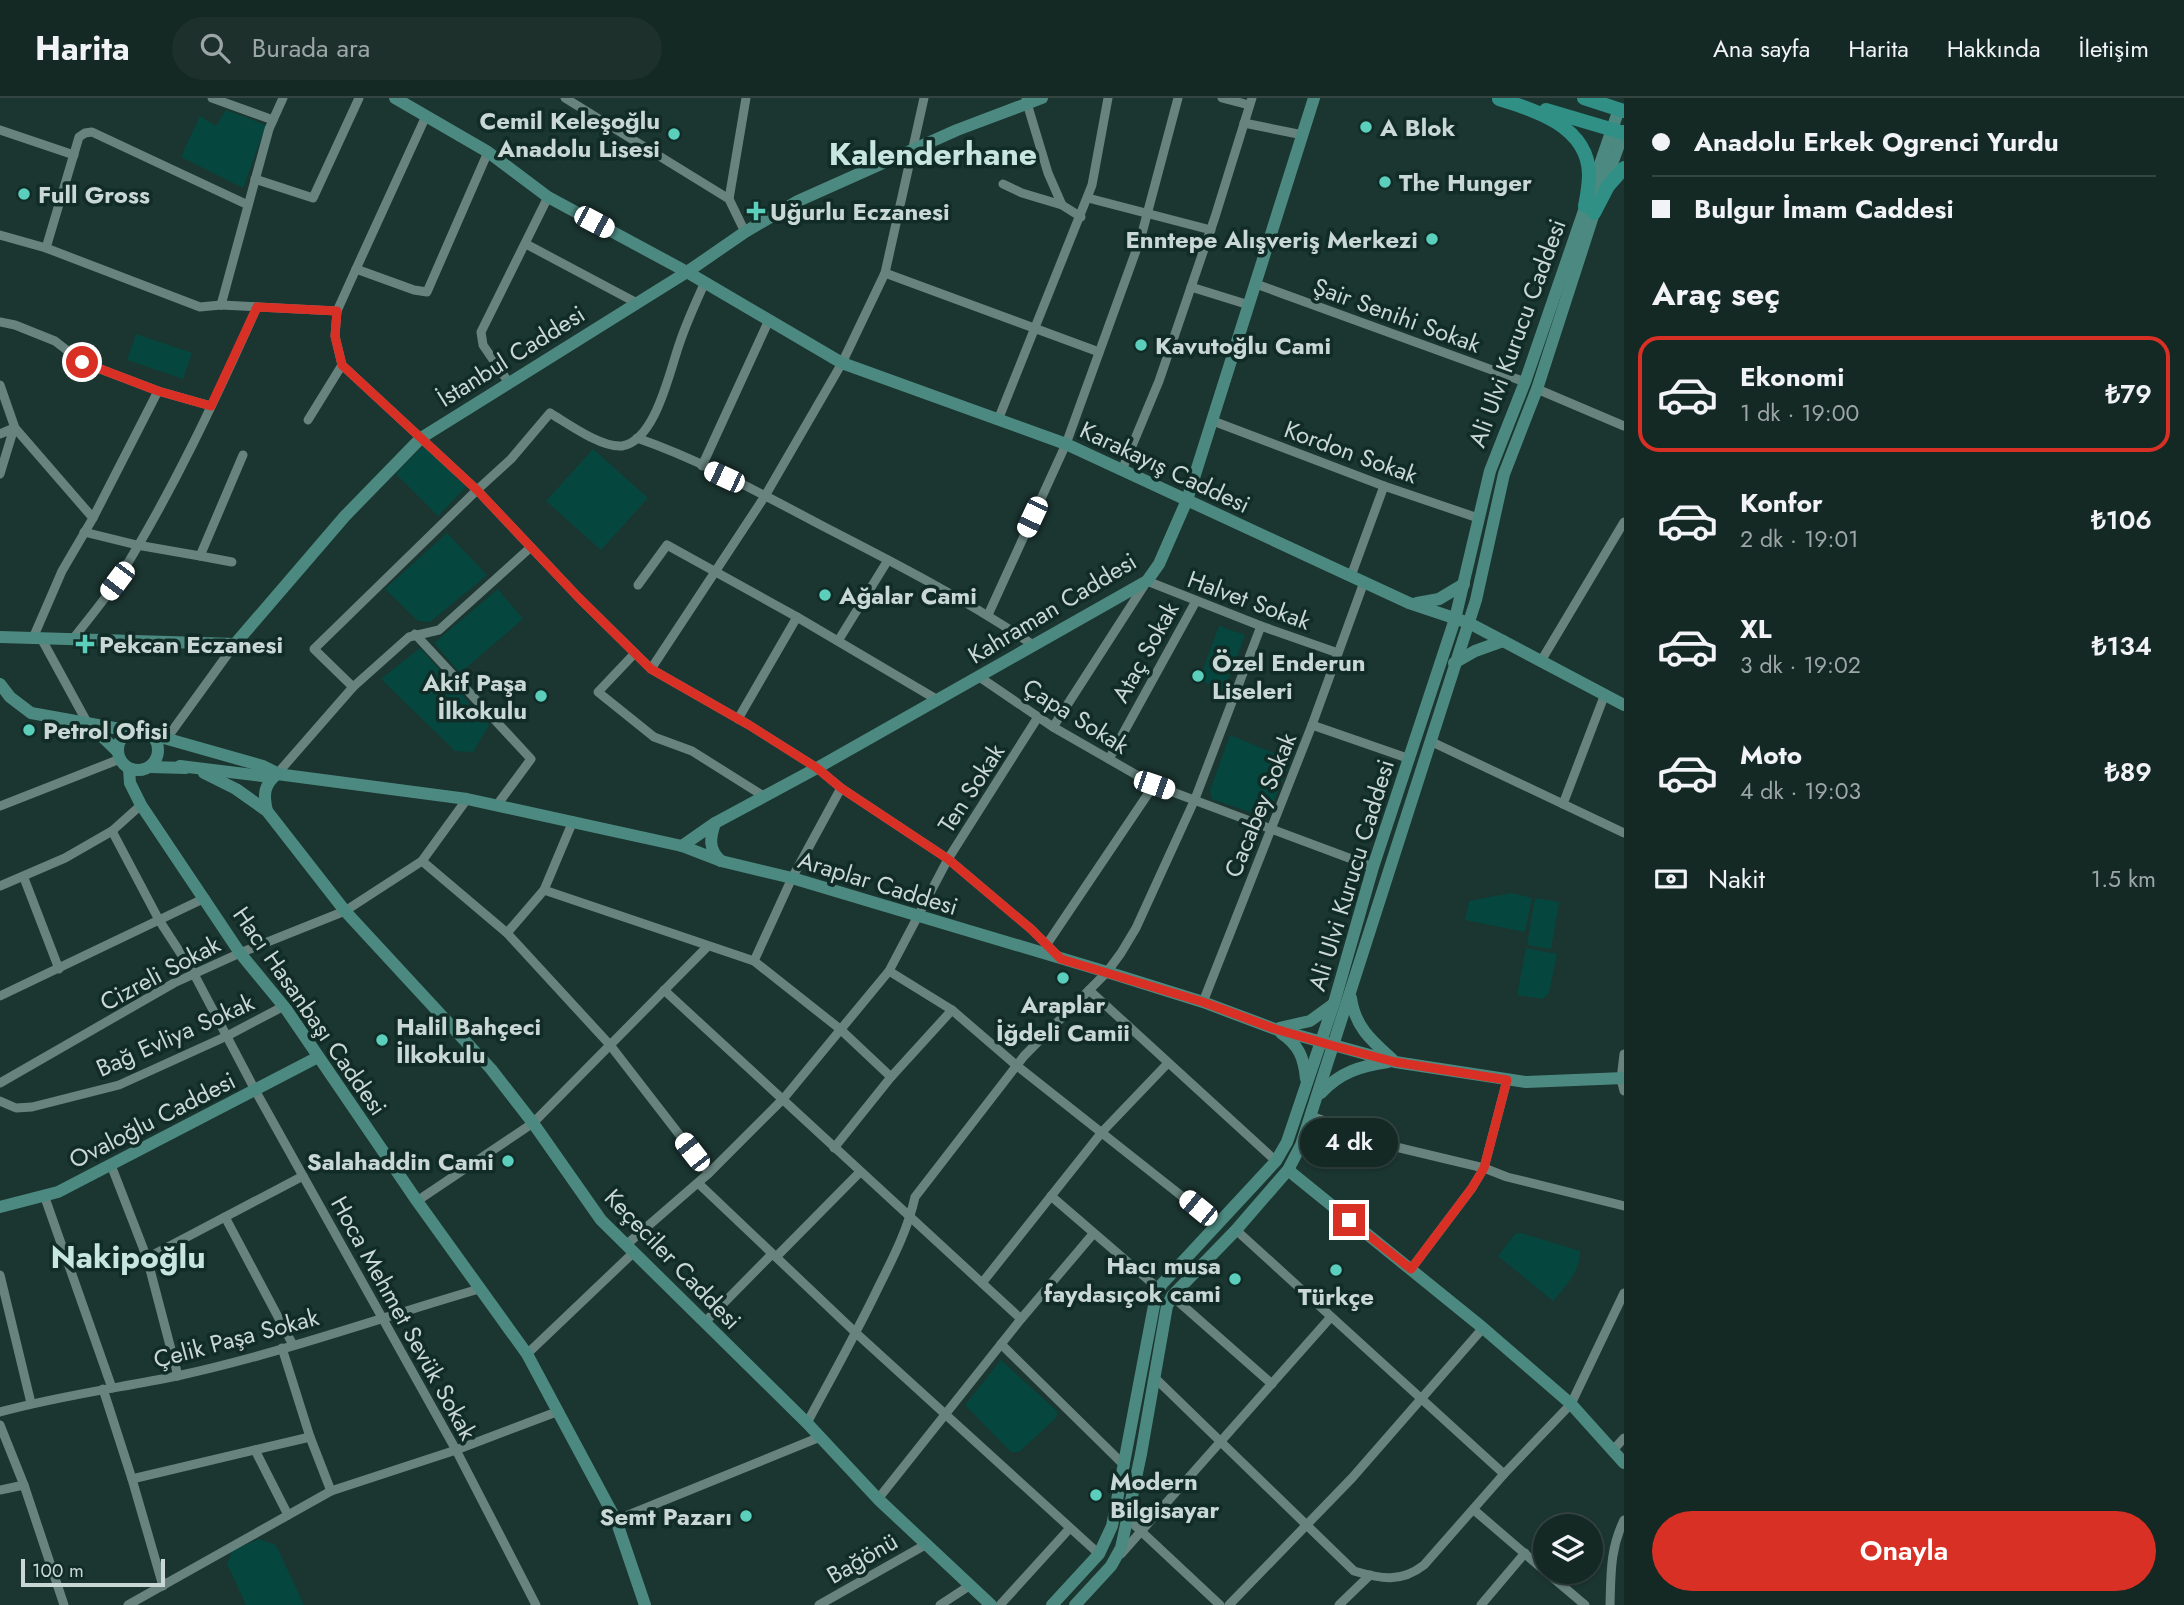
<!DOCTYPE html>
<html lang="tr">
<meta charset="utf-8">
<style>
:root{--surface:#142824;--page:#1d302c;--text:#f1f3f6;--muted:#9da6a6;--line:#334441;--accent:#d93025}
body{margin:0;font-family:Jost,sans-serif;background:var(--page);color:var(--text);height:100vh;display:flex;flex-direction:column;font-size:26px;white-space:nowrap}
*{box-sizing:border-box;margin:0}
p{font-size:23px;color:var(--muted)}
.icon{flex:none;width:38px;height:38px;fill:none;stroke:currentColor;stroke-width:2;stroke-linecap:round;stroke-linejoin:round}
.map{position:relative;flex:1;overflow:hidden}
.drawer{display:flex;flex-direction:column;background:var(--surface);width:560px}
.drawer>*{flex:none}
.hud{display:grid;align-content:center;height:154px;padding:0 28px;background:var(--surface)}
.controls{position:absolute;left:1533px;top:1416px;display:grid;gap:14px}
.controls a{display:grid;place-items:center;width:70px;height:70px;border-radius:50%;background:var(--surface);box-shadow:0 2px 5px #0004,0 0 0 2px var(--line);font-size:35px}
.scale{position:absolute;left:21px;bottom:18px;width:144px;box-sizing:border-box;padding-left:7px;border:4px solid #cad8d5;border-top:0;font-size:19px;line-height:24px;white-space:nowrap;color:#cad8d5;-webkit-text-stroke:5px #112b26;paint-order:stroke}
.end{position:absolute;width:32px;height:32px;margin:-16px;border:9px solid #d93025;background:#fff;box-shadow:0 0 0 4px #fff}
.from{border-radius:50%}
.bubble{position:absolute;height:49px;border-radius:24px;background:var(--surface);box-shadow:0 2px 5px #0004,0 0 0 2px var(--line);font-size:23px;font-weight:600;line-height:49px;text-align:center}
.car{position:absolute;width:21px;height:42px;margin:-21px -10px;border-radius:9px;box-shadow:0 0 5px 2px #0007;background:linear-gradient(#fff 24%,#345 0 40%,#fff 0 76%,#345 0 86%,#fff 0)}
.hud b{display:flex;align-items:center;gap:24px;height:66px;font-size:26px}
.hud b+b{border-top:2px solid var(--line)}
.hud i{width:18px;height:18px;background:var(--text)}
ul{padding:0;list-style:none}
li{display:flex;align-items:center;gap:21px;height:116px;margin:0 14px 10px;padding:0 14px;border:4px solid transparent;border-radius:21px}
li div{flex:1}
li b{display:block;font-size:26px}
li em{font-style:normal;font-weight:600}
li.on{border-color:var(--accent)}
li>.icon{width:63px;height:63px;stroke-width:1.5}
h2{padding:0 28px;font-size:32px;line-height:84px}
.pay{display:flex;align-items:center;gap:18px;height:77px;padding:0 28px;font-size:26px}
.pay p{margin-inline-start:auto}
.action{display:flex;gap:14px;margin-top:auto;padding:14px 28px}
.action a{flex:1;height:80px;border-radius:42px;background:var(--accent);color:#fff;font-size:28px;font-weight:600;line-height:80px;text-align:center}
header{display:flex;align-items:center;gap:42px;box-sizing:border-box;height:98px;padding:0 35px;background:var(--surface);border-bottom:2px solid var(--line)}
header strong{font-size:33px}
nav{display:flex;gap:38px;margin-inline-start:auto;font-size:24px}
.search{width:490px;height:63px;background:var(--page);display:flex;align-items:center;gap:18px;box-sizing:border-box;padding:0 24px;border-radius:38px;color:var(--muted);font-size:26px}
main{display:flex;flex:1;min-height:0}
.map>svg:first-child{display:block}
.green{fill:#05473f}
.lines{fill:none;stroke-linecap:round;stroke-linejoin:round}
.street{stroke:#68837e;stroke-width:9}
.secondary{stroke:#4c8a81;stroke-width:12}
.primary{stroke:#309085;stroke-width:14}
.route{stroke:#d93025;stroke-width:9}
.poi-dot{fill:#5bcebc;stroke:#112b26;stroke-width:2.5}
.labels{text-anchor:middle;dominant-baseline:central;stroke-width:7;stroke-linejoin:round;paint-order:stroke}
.poi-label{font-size:24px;font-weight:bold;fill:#cad8d5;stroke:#112b26;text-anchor:start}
.street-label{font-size:24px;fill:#cad8d5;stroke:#112b26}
.district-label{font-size:32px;font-weight:bold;fill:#c8e6e0;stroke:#112b26}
</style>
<header>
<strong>Harita</strong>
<div class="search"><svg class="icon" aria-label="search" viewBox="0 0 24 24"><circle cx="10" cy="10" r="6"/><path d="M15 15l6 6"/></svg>Burada ara</div>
<nav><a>Ana sayfa</a><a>Harita</a><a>Hakkında</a><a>İletişim</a></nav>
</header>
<main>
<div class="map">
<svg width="1624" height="1507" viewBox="0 0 1624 1507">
<rect width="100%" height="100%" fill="#1b3530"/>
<!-- green -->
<g class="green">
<polygon points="226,12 266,27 243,90 181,59 200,18 216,28"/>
<polygon points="136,236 192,255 183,281 127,262"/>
<polygon points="424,347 466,389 438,418 396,376"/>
<polygon points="593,351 648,400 601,452 546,403"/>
<polygon points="447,435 487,477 430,524 418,523 385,491"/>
<polygon points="498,491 523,521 460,575 434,545"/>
<polygon points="1219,528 1245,537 1224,592 1199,582"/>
<polygon points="420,550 489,627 473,654 455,653 381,581"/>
<polygon points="1230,637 1291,662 1267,720 1212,701 1210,692"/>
<polygon points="1511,795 1532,800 1525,834 1465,822 1469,803"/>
<polygon points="1535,800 1559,804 1551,851 1527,847"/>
<polygon points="1526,850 1557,856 1549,895 1543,901 1517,897"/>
<path d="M 1521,1135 L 1580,1153 C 1581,1172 1565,1189 1553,1203 L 1498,1158 L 1515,1136 Z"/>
<polygon points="1001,1262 1058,1314 1055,1321 1019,1354 1011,1354 965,1307"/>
<polygon points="259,1441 276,1447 304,1507 246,1507 227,1466 232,1453"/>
</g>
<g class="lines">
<!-- street -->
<g class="street">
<polyline points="212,0 273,22"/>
<polyline points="565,0 729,101 745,134"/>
<polyline points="1222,0 1249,7"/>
<polyline points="1026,2 1048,75 1062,107 1081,119"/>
<polyline points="1244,25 1303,37"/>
<polyline points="0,32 74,57"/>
<polyline points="255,81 313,100 359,0"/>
<polyline points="1003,86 1022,95 1062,107"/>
<polyline points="1088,100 1211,132"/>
<polyline points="729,101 746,0"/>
<polyline points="0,137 46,150 200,209 221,207 337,213 335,238 342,267 477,392 579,500 651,571 749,627 817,670 841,690 948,761 1031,831 1058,858"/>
<polyline points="526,146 635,204"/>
<polyline points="46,150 79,39 85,35 92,34 248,107"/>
<polyline points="356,171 426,18"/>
<polyline points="885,175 1099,254"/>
<polyline points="1256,186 1525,284"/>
<polyline points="1191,189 1249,207"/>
<polyline points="221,207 269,31 283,0"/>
<polyline points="337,213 356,171 414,192 427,194 488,54"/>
<polyline points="0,224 15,227 55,243 82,264 158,293 211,308"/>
<polyline points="509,285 483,247 481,234 548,99"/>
<polyline points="0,287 15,330 93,420 62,473 33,540"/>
<polyline points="1537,291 1624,328"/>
<polyline points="308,322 342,267"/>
<polyline points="998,322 1092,87 1108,0"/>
<polyline points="1213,323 1384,388 1478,420"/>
<polyline points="0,336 14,330 0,376"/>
<path d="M 637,340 C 698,361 758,394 815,424 C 889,462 964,500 1033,547"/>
<polyline points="702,368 769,222"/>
<polyline points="1122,372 1159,283 1215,119 1252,0"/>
<polyline points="93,420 158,293"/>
<polyline points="84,434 137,447 200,458 243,357"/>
<polyline points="200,458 232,464"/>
<polyline points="1351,478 1384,388"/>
<polyline points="638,487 667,447 797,519 936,601"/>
<polyline points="988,517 1066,346 1141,139 1178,0"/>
<polyline points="415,536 531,661 497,707"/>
<polyline points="41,540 88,626"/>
<path d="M 73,541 C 88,521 105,502 118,481 C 172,395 215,302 257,209"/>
<polyline points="838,543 888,462"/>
<polyline points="635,555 598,594 654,639 692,653 765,699"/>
<polyline points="1541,563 1624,424"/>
<polyline points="651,571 765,398 842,265 885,175 924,0"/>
<polyline points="978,578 1053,629 1154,687 1373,769"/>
<path d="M 353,589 L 314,551 L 477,392 L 511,361 L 550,315 C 567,325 601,350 622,348 C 656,343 670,271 680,244 C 687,223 696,204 705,184"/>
<polyline points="738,621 797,519"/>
<polyline points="1312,627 1410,661"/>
<polyline points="1053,629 1147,483 1261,528 1338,555"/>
<polyline points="167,640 235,546"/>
<polyline points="1430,643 1624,735"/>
<polyline points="1109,661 1196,503"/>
<polyline points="277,676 353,589 409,539 439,532 531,449"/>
<polyline points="1563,706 1605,596"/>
<polyline points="0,708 120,661"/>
<polyline points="112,733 159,822 194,876 255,992 456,1352 536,1507"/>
<polyline points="422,763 507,835 610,947 709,1075"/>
<polyline points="24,780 59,871"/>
<polyline points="0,788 65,760 112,733 141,707"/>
<polyline points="544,792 754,863 840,931 891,979"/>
<polyline points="507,835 544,792 573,723"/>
<polyline points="1047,846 1154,687"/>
<polyline points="754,863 792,780 841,690"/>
<polyline points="889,873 952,912 1016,967 1217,1126"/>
<polyline points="664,892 1021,1221"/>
<polyline points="1089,892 1276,1063"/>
<polyline points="0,898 205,800"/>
<polyline points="1203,904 1312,627 1364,484"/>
<polyline points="1624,956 1621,981 1624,993"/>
<polyline points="0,985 174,885 240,855 345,813 422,763 467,701"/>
<polyline points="0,1003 16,1010 32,1009 119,987 227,938 284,908"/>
<polyline points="1311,1018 1400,1050 1484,1070 1507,1079 1624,1108"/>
<polyline points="834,1050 891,979 952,912"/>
<polyline points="111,1067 147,1160 178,1278"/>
<polyline points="698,1085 856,1235 1099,1456"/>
<polyline points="44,1097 112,1290"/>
<polyline points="1051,1098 1159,1191"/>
<polyline points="417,1103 533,1025 707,849"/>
<polyline points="225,1119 293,1247"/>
<polyline points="1236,1132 1504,1376"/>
<polyline points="626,1147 709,1075 784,1000 889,873 948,761 1038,619"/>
<polyline points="776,1159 860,1074"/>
<polyline points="147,1160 303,1078"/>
<polyline points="1411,1171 1472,1090 1484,1070 1507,982"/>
<polyline points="0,1177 31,1305"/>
<polyline points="982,1185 1102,1034 1168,965"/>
<polyline points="1172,1198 1272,1286"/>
<polyline points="704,1225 772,1156"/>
<polyline points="1001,1246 1125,1368"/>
<polyline points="282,1250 310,1339 331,1393"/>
<polyline points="527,1256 633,1155"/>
<path d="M 1154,1279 L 1354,1473 C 1381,1481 1401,1485 1424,1467 L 1504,1376 L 1571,1306 L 1624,1195"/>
<polyline points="103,1291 132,1381 163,1488"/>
<path d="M 0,1314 C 58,1298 118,1290 177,1278 C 279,1256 379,1220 479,1191"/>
<path d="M 807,1325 C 831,1280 856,1236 878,1190 C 893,1160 908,1131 915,1099 L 1024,958 L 1107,874 L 1121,855 L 1136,830 L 1195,701 L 1261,528"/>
<polyline points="0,1327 24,1387 64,1507"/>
<polyline points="1614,1351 1624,1340"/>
<polyline points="255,1352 288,1417"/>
<polyline points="132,1381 310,1339"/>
<polyline points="0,1392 24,1387"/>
<polyline points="878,1401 1021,1221 1093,1136"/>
<polyline points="1474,1412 1545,1473"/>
<polyline points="1128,1421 1220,1507"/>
<polyline points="616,1422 820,1339"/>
<polyline points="1121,1456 1330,1220"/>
<polyline points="1546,1474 1585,1507"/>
<polyline points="128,1507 331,1393 456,1352 559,1313"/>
<polyline points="819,1507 925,1447"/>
<polyline points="940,1507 969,1488"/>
<polyline points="1000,1507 1070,1430"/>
<polyline points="1229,1507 1352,1380 1483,1230"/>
<polyline points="1339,1507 1370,1477"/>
<polyline points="1481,1507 1525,1455"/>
<path d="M 1610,1507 C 1611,1475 1610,1451 1624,1422"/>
</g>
<!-- secondary -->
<g class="secondary">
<polyline points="395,0 488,54 548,99 687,174 842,265 1066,346 1409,505 1469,525 1624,607"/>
<polyline points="1417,505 1439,501 1464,486"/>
<polyline points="0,539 235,546 345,418 421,340 687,174 745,134 798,103 957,32 1042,0"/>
<polyline points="1454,565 1475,553 1503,543"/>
<polyline points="0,586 10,599 31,615 131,633"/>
<polyline points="89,626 118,654"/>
<circle cx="138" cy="652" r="20"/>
<polyline points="150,636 263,668 277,675"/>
<polyline points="180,668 262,678 277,676 467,701 682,748 721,763 792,780 1107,874 1203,904 1275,931 1395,964 1526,984 1624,980"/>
<polyline points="150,669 186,670"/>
<polyline points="129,671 130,685 141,707 240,855 286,911 417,1103 527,1256 616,1422 645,1507"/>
<polyline points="204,675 236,691 267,713 345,813 491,971 533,1025 601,1122 807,1325 878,1401 991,1507"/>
<path d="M 267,713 C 263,696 264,687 277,676"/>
<path d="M 715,725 C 710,740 708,751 721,763"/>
<polyline points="682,748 715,725 817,670 1147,483 1159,466 1187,402 1314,0"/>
<path d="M 1351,900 C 1355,929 1372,943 1392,961"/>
<polyline points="1279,930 1310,923 1332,907"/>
<path d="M 1281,935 C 1299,947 1304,960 1306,981"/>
<path d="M 1321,995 C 1340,974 1361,968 1388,964"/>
<polyline points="1288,1072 1483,1230 1571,1306 1624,1365"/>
<polyline points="0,1109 58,1094 318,959"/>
<polyline points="1052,1507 1099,1456 1112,1428 1156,1197 1162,1186 1276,1063 1287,1044 1334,905 1373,769 1455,521 1490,373 1525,284 1619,11"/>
<polyline points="1075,1507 1111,1468 1121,1450 1141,1356 1167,1208 1172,1198 1236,1132 1288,1072 1301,1047 1476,502 1504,376 1537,291 1594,115 1624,33"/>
</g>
<!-- primary -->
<g class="primary">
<polyline points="1584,0 1624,13"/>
<path d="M 1499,1 C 1536,12 1588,29 1589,76 C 1589,87 1587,98 1585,108"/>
<polyline points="1546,12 1624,35"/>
<polyline points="1594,115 1608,88 1624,70"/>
</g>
</g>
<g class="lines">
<!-- route -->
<polyline class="route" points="82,264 158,293 211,308 257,209 337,213 335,238 342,267 477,392 579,500 651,571 749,627 817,670 841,690 948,761 1031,831 1061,861 1203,904 1275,931 1334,948 1395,964 1507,982 1484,1070 1472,1090 1411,1171 1349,1122"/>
</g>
<!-- markers -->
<g class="poi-dot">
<circle cx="1366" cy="29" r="7"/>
<circle cx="674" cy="36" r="7"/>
<circle cx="1385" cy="84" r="7"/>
<circle cx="24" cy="96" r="7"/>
<path d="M752.5 102.5h7v7h7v7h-7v7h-7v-7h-7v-7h7z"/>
<circle cx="1432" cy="141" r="7"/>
<circle cx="1141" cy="247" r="7"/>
<circle cx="825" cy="497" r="7"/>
<path d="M81.5 535.5h7v7h7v7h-7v7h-7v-7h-7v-7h7z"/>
<circle cx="1198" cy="578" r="7"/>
<circle cx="541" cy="598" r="7"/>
<circle cx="29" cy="632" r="7"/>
<circle cx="1063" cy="880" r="7"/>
<circle cx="382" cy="942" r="7"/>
<circle cx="508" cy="1063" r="7"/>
<circle cx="1336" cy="1172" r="7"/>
<circle cx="1235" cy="1181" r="7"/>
<circle cx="1096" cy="1397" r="7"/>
<circle cx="746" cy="1418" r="7"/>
</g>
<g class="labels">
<!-- poi labels -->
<g class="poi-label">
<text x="660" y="22" text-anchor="end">Cemil Keleşoğlu<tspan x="660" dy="28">Anadolu Lisesi</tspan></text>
<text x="1380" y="29">A Blok</text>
<text x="1399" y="84">The Hunger</text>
<text x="38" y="96">Full Gross</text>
<text x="770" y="113">Uğurlu Eczanesi</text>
<text x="1418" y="141" text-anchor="end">Enntepe Alışveriş Merkezi</text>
<text x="1155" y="247">Kavutoğlu Cami</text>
<text x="839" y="497">Ağalar Cami</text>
<text x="99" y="546">Pekcan Eczanesi</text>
<text x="1212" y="564">Özel Enderun<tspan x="1212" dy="28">Liseleri</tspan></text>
<text x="527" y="584" text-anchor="end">Akif Paşa<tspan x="527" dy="28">İlkokulu</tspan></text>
<text x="43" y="632">Petrol Ofisi</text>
<text x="1063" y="906" text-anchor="middle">Araplar<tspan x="1063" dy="28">İğdeli Camii</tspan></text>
<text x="396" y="928">Halil Bahçeci<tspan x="396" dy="28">İlkokulu</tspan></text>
<text x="494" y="1063" text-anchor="end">Salahaddin Cami</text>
<text x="1221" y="1167" text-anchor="end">Hacı musa<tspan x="1221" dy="28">faydasıçok cami</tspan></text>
<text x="1336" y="1198" text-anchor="middle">Türkçe</text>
<text x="1110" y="1383">Modern<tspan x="1110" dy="28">Bilgisayar</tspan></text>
<text x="732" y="1418" text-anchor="end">Semt Pazarı</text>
</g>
<!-- street labels -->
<g class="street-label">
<text transform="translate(1397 217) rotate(20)">Şair Senihi Sokak</text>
<text transform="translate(1517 235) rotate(-70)">Ali Ulvi Kurucu Caddesi</text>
<text transform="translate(511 258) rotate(-32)">İstanbul Caddesi</text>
<text transform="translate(1351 354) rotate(20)">Kordon Sokak</text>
<text transform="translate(1165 369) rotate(25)">Karakayış Caddesi</text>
<text transform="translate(1249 502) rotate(20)">Halvet Sokak</text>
<text transform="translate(1052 510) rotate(-31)">Kahraman Caddesi</text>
<text transform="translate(1145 554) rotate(-61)">Ataç Sokak</text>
<text transform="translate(1076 618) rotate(32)">Çapa Sokak</text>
<text transform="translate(971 690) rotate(-57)">Ten Sokak</text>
<text transform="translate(1260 707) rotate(-68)">Cacabey Sokak</text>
<text transform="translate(1351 777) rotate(-73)">Ali Ulvi Kurucu Caddesi</text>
<text transform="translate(878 785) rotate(17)">Araplar Caddesi</text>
<text transform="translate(160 875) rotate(-28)">Cizreli Sokak</text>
<text transform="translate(310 913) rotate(55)">Hacı Hasanbaşı Caddesi</text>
<text transform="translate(175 937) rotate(-24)">Bağ Evliya Sokak</text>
<text transform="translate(152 1022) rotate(-27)">Ovaloğlu Caddesi</text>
<text transform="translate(673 1161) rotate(46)">Keçeciler Caddesi</text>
<text transform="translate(404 1220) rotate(61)">Hoca Mehmet Sevük Sokak</text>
<text transform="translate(236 1240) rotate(-15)">Çelik Paşa Sokak</text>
<text transform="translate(862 1460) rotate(-30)">Bağönü</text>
</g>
<!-- district labels -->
<g class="district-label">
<text x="933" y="56">Kalenderhane</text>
<text x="128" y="1159">Nakipoğlu</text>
</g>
</g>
</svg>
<div class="controls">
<a><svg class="icon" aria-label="layers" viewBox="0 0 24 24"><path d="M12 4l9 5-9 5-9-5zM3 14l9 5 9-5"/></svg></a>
</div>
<div class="scale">100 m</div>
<i class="end from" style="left:82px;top:264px"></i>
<i class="end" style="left:1349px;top:1122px"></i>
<div class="bubble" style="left:1300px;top:1020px;width:98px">4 dk</div>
<i class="car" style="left:594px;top:124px;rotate:118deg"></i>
<i class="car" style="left:724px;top:379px;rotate:295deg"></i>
<i class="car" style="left:1032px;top:419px;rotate:205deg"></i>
<i class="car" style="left:117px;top:483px;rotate:217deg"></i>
<i class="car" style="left:1154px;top:687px;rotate:109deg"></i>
<i class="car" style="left:692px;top:1054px;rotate:322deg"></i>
<i class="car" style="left:1198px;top:1110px;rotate:309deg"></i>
</div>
<section class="drawer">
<div class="hud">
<b><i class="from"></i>Anadolu Erkek Ogrenci Yurdu</b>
<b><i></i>Bulgur İmam Caddesi</b>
</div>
<h2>Araç seç</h2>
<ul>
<li class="on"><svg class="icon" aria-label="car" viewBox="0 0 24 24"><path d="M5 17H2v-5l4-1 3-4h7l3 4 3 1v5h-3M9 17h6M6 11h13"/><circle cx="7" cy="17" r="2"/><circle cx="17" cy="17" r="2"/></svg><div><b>Ekonomi</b><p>1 dk · 19:00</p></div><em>₺79</em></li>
<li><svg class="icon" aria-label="car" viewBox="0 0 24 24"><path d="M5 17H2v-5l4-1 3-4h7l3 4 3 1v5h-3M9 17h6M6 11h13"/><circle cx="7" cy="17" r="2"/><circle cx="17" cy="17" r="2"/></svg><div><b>Konfor</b><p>2 dk · 19:01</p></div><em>₺106</em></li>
<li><svg class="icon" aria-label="car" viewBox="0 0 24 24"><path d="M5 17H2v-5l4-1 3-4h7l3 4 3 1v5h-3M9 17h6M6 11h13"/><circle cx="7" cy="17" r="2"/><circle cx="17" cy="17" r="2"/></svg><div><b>XL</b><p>3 dk · 19:02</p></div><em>₺134</em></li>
<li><svg class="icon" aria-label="car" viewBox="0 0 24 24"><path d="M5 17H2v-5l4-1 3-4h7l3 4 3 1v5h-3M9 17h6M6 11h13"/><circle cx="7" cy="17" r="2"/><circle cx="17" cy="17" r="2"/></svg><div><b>Moto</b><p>4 dk · 19:03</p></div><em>₺89</em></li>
</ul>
<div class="pay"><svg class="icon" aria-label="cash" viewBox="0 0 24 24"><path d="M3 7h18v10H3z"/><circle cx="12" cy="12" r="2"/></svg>Nakit<p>1.5 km</p></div>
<div class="action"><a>Onayla</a></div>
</section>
</main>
